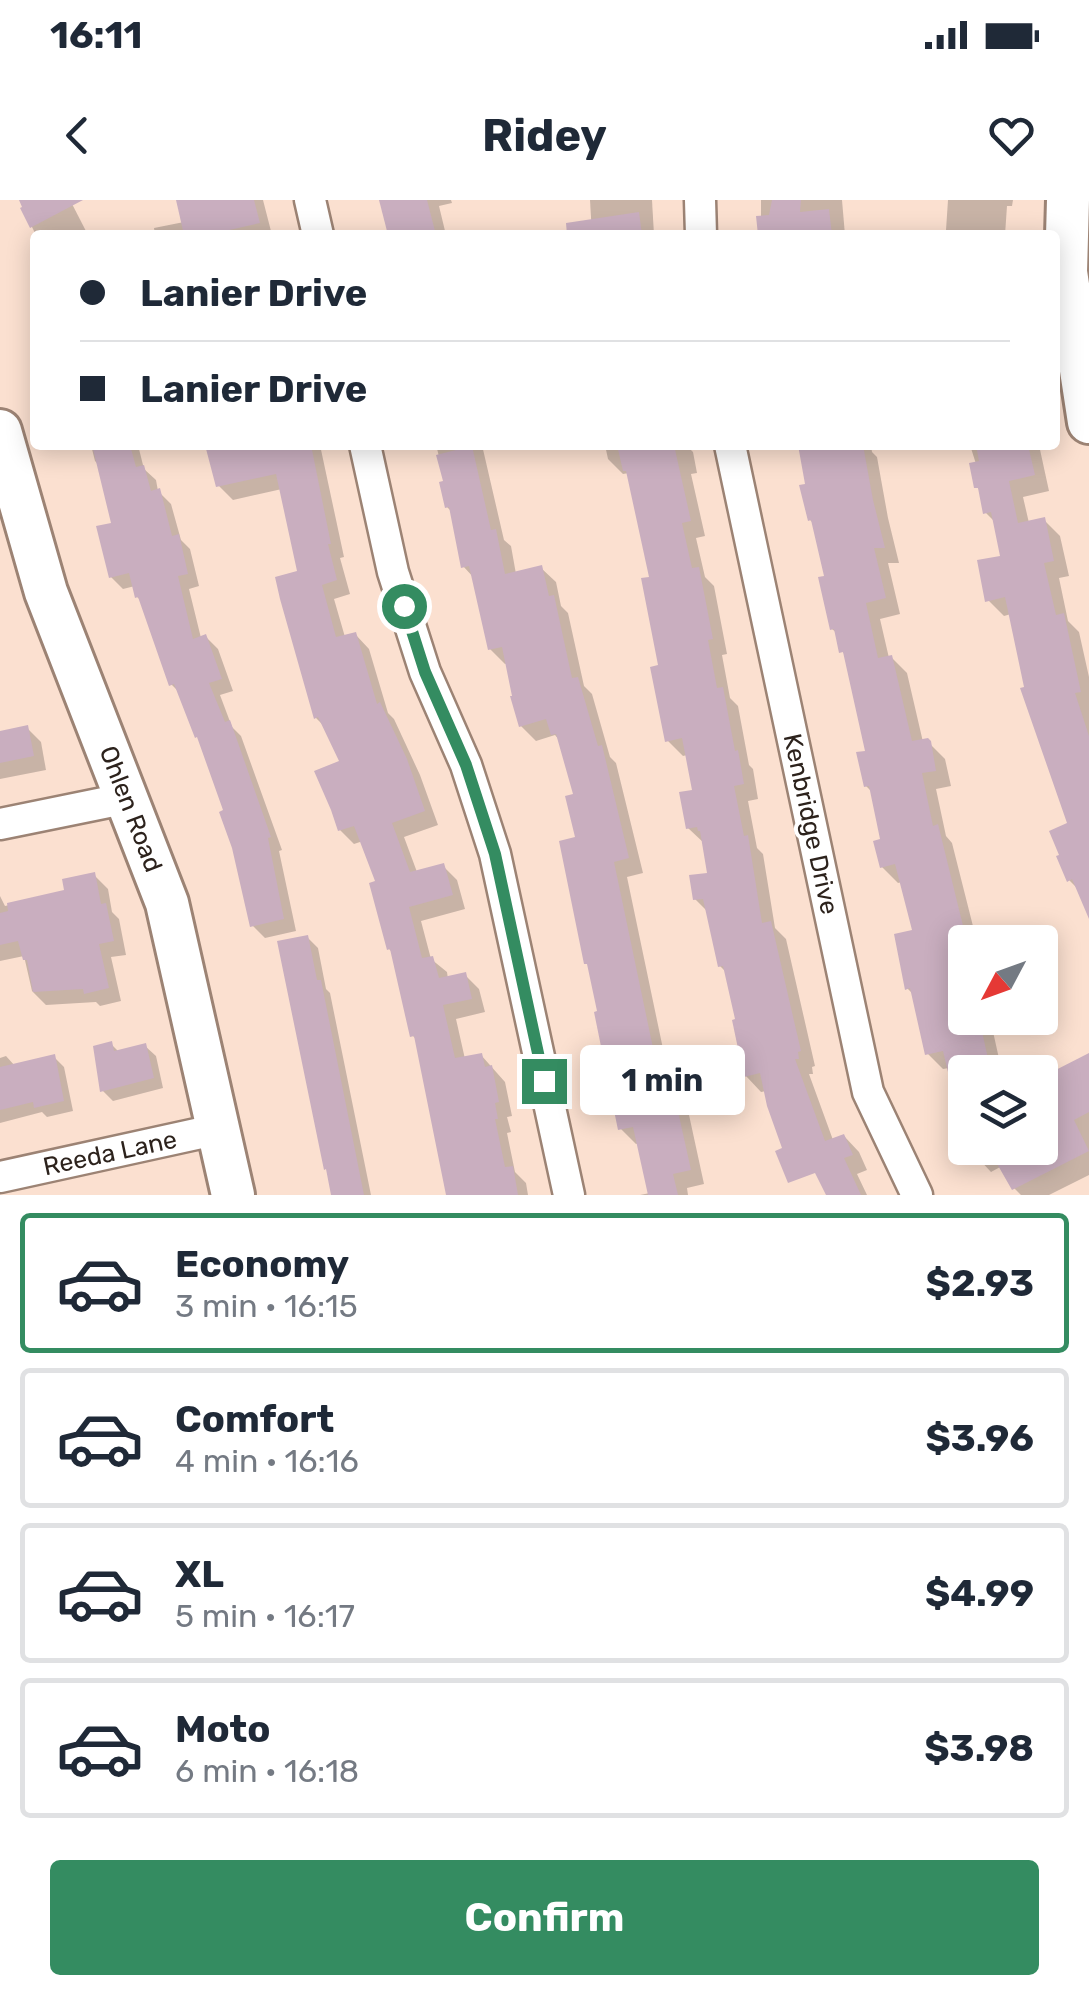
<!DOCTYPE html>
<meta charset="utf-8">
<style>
:root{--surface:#fff;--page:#f2f2f3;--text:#1f2937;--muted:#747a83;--line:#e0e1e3;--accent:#348c61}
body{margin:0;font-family:Rubik,sans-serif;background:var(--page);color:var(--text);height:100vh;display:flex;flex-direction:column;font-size:38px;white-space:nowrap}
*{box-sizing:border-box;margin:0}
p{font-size:32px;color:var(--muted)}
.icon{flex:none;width:55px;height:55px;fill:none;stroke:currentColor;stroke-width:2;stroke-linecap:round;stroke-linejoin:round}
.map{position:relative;height:995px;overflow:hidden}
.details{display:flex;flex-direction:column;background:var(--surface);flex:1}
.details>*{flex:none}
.banner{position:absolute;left:30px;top:30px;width:1030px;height:220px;border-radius:10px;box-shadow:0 5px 25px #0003;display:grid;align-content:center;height:220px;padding:0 50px;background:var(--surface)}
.needle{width:65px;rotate:229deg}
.tools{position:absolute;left:948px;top:725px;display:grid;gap:20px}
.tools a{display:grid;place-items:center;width:110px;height:110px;border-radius:10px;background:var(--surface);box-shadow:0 5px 25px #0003;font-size:50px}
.end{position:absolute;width:45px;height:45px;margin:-22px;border:12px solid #348c61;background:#fff;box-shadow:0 0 0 5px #fff}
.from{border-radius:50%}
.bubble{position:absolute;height:70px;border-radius:10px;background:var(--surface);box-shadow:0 5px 25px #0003;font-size:32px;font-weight:700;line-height:70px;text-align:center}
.banner b{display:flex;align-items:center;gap:35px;height:95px;font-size:38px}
.banner b+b{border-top:2px solid var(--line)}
.banner i{width:25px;height:25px;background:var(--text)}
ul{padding:18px 0 0;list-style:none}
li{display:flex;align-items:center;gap:30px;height:140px;margin:0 20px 15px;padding:0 30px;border:5px solid var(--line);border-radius:10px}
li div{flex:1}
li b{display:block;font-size:38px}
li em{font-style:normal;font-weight:700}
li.selected{border-color:var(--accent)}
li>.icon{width:90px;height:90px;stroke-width:1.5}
.action{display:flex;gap:20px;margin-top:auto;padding:20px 50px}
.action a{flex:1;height:115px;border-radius:10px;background:var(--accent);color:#fff;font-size:40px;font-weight:700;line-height:115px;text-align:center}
.status{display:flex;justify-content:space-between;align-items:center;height:70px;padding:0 50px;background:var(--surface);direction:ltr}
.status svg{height:28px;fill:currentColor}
header{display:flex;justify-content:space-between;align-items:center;height:130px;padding:0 50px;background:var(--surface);font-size:45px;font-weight:700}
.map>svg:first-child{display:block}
.shadow{fill:#0003}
.building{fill:#c9aebf}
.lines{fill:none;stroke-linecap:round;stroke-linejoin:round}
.street-casing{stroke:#9c8374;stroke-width:35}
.secondary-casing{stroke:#9c8374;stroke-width:48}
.street{stroke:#fff;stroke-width:30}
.secondary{stroke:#fff;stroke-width:42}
.route{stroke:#348c61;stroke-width:12}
.labels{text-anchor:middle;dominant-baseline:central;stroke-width:8;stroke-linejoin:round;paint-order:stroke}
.street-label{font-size:25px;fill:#2c221c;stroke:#fff}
</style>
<div class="status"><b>16:11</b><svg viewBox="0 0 49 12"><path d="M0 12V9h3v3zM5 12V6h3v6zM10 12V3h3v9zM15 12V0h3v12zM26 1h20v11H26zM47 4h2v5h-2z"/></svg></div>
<header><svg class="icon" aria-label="back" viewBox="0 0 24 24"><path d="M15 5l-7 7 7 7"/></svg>Ridey<svg class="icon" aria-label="heart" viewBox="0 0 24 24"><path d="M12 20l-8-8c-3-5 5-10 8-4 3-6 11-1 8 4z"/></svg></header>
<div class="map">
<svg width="1089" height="995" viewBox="0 0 1089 995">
<rect width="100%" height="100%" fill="#fbe0d0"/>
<!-- shadow -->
<g class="shadow">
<polygon points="22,0 70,0 88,35 36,35 23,9"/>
<polygon points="178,0 263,0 272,35 155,35 154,28 184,22"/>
<polygon points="382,0 451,0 452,3 439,6 446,35 390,35"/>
<polygon points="590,0 652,0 654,35 592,35"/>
<polygon points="761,0 842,0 845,35 761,35"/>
<polygon points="948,0 1013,0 1012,6 1007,6 1005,35 934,35 934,32 946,30"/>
<polygon points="91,245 138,245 144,269 156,280 158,291 171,304 181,340 190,349 199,386 189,389 201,438 206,437 218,449 233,491 220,495 232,527 241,536 282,650 279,651 296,731 265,738 252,725 226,612 201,541 180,493 171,484 143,402 137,397 135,386 123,389 111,377 114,324 100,266 95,261"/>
<polygon points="209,245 320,245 344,357 340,358 350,394 334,399 345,437 355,434 369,449 388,513 394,519 420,575 438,625 404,637 417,672 443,666 457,680 465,709 421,721 431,759 447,772 448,779 465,775 479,789 485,812 456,819 465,859 481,855 505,882 512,916 507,917 511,932 507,933 515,972 526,983 528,995 449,995 417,840 412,835 394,754 389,749 379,683 363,641 354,644 340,630 342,563 325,527 316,518 300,373 282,289 233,300 219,286"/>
<polygon points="436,245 482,245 504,340 511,346 516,374 541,368 556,382 561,406 568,413 584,486 592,494 610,557 616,563 643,673 627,677 671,887 686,901 704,984 687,988 688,995 640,995 650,993 639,943 636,944 621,929 600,813 578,639 576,596 560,541 555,535 536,541 521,526 508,463 505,464 490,449 474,378 463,366 452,312 447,307 446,283"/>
<polygon points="605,245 686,245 693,252 697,273 691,274 705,336 696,338 705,377 714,386 727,454 722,455 730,498 738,506 749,565 753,569 758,599 748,601 757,648 763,654 775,728 786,739 815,866 812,867 813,874 809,874 833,940 844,936 859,952 867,970 857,974 867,995 829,995 778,889 761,892 746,876 738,821 727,773 720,766 708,712 695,699 709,675 705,644 688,628 695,592 687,555 683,556 667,540 652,379 629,273 623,274 608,259"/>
<polygon points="799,245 871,245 872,252 877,257 888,318 899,363 888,363 900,414 880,419 889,458 891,457 907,473 923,542 927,541 945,559 951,586 936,589 946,636 952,643 977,742 965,742 965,818 990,818 1002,872 965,872 965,896 952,883 949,868 943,869 927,853 913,794 907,788 915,732 902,682 898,683 882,667 883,641 874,594 866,586 868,552 846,456 842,451 838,434 832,429 826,378 814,324 810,320 807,286"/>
<polygon points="970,245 1039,245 1049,291 1023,297 1029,323 1044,320 1060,336 1069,376 1059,378 1068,421 1079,432 1089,477 1089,709 1080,691 1069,680 1070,625 1027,489 1011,414 1004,416 988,400 1003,358 996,323 986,313 981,292 977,287 976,264"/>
<polygon points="27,528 41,542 46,570 0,579 0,533"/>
<polygon points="94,675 108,689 112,712 119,719 126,755 111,757 121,801 100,806 96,802 46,805 32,791 24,756 0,761 0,696 5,706 67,692"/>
<polygon points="308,738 318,748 326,789 330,793 371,995 334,995"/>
<polygon points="111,844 119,852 145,846 156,856 163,888 113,901 102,890"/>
<polygon points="1089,855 1089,975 1049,995 1021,995 1014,988 1002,966 991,972 976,956 970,948 1040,948 1040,881"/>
<polygon points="6,856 15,866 54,857 64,867 73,911 47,917 42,912 0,923 0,858"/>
<polygon points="965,918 965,938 956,923"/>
</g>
<!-- building -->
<g class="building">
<polygon points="19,0 83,0 30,28 20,8 22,7"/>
<polygon points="176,0 254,0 260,23 207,35 184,35"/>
<polygon points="379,0 427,0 436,35 388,35"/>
<polygon points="772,0 801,0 800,12 829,9 832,35 758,35 756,16 769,15"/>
<polygon points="639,12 642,35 567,35 566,23"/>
<polygon points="92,245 130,245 136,267 144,265 151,291 160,288 172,336 179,334 188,374 178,376 193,439 206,434 222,479 209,483 225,522 230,520 271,637 268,638 284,719 250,727 232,648 219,612 223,610 197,537 195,538 174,484 169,486 138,397 135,398 129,373 109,378 96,326 111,323"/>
<polygon points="205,245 311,245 331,344 328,344 337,380 322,385 336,437 356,432 377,504 380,502 407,559 425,611 392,623 410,672 444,663 453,695 409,707 422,758 433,756 439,778 466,772 472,799 443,805 455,858 482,853 485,867 492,865 499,902 495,903 498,919 495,919 505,967 513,966 518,995 446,995 414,836 410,837 390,749 387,750 369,683 375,681 354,626 338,631 331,610 314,571 339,561 318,517 314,519 280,399 275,377 297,371 276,274 216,287"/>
<polygon points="617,245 674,245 691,321 682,323 692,368 699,367 713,439 708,440 717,488 723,487 735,551 738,550 744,584 734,586 744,636 748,635 762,723 771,721 791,808 801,851 798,852 799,859 795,859 825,941 844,934 853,955 844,958 861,995 826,995 815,973 788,983 775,951 782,948 767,906 760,873 744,877 732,820 735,819 723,766 718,767 703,699 693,700 689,675 707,673 700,631 698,631 697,627 686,629 679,592 692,590 682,538 665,542 650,467 658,465 641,378 649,377 626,271 623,271"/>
<polygon points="798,245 863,245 873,300 885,348 874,348 886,398 866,403 878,458 892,455 912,541 928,538 931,541 936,571 922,573 933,626 938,624 967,742 965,742 965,818 979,818 991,872 948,872 943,851 925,855 910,788 905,790 894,734 912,730 895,664 880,668 873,641 880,639 869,586 864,587 856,552 865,551 843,452 839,453 834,429 830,430 818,377 824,376 811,320 808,321 799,285 805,284"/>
<polygon points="976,245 1028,245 1035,275 1009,281 1018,323 1045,317 1054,361 1044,363 1056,415 1064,413 1081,492 1075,493 1089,536 1089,719 1072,679 1067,682 1056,656 1059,655 1049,631 1067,623 1020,488 1024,487 1005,397 985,402 977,360 1000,356 991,312 983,314 978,288 974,288 969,263 979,261"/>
<polygon points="472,246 491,330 496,329 505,374 542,365 549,396 554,395 572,478 578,477 598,546 602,545 629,658 614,662 661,886 672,884 691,970 673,974 678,995 648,995 633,927 618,930 594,812 597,811 587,764 584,764 559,641 575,637 565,596 573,594 556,534 551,535 546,519 519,527 510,496 512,496 502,447 488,450 469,366 461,368 449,307 445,308 439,282 443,281 436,255"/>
<polygon points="28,525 34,556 0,563 0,531"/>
<polygon points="95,672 101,704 106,703 114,741 99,744 109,788 84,794 83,789 33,792 27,760 23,760 18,741 0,745 0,713 8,711 7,703 64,690 62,679"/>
<polygon points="308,735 317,780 321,780 364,995 331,995 326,969 324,970 277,741"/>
<polygon points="112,841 114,851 146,843 154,878 100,892 93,846"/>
<polygon points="1089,853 1089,912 1074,920 1089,951 1012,990 988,948 1040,948 1040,878"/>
<polygon points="55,854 64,901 34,908 33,902 0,910 0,867"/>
</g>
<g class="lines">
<!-- street casing -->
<g class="street-casing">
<g id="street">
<polyline points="310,0 318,35"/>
<polyline points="700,0 701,35"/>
<polyline points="365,245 393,372 425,472 466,565 495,654 569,995"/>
<polyline points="730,245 868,892 917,995"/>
<polyline points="0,624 128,598"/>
<polyline points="0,977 219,929"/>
</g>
</g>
<!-- secondary casing -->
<g class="secondary-casing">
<g id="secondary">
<polyline points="1068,0 1066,72 1089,222"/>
<polyline points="0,231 46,392 167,703 233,995"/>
</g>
</g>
<!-- street -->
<use href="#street" class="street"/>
<!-- secondary -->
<use href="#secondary" class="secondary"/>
</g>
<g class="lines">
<!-- route -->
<polyline class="route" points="404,406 425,472 466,565 495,654 544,881"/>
</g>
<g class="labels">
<!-- street labels -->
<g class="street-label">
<text transform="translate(131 609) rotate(69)">Ohlen Road</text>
<text transform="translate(811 624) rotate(78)">Kenbridge Drive</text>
<text transform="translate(110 953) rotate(-12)">Reeda Lane</text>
</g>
</g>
</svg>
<div class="tools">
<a><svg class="needle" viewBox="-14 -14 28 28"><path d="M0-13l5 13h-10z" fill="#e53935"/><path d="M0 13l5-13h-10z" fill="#747a83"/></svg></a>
<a><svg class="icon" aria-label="layers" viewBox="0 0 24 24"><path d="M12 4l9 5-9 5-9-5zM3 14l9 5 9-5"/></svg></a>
</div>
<i class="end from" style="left:404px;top:406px"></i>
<i class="end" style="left:544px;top:881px"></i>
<div class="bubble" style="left:580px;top:845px;width:165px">1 min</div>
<div class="banner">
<b><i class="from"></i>Lanier Drive</b>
<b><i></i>Lanier Drive</b>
</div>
</div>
<section class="details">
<ul>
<li class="selected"><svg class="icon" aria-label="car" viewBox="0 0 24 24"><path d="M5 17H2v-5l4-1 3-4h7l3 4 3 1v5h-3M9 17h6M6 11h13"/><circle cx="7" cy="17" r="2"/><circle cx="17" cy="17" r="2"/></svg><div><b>Economy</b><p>3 min · 16:15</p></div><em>$2.93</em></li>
<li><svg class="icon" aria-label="car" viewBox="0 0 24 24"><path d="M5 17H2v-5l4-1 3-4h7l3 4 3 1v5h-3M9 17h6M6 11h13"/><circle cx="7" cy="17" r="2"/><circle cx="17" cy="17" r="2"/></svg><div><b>Comfort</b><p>4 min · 16:16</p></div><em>$3.96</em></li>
<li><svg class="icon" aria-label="car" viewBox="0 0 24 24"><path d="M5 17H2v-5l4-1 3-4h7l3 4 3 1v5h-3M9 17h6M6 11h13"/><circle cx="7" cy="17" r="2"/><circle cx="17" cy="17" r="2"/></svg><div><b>XL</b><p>5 min · 16:17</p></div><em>$4.99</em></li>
<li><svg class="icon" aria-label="car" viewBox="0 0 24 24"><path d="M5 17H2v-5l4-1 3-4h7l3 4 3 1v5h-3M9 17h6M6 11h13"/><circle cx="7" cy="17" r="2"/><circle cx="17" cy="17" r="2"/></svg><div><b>Moto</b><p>6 min · 16:18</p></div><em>$3.98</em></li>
</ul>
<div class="action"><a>Confirm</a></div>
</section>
